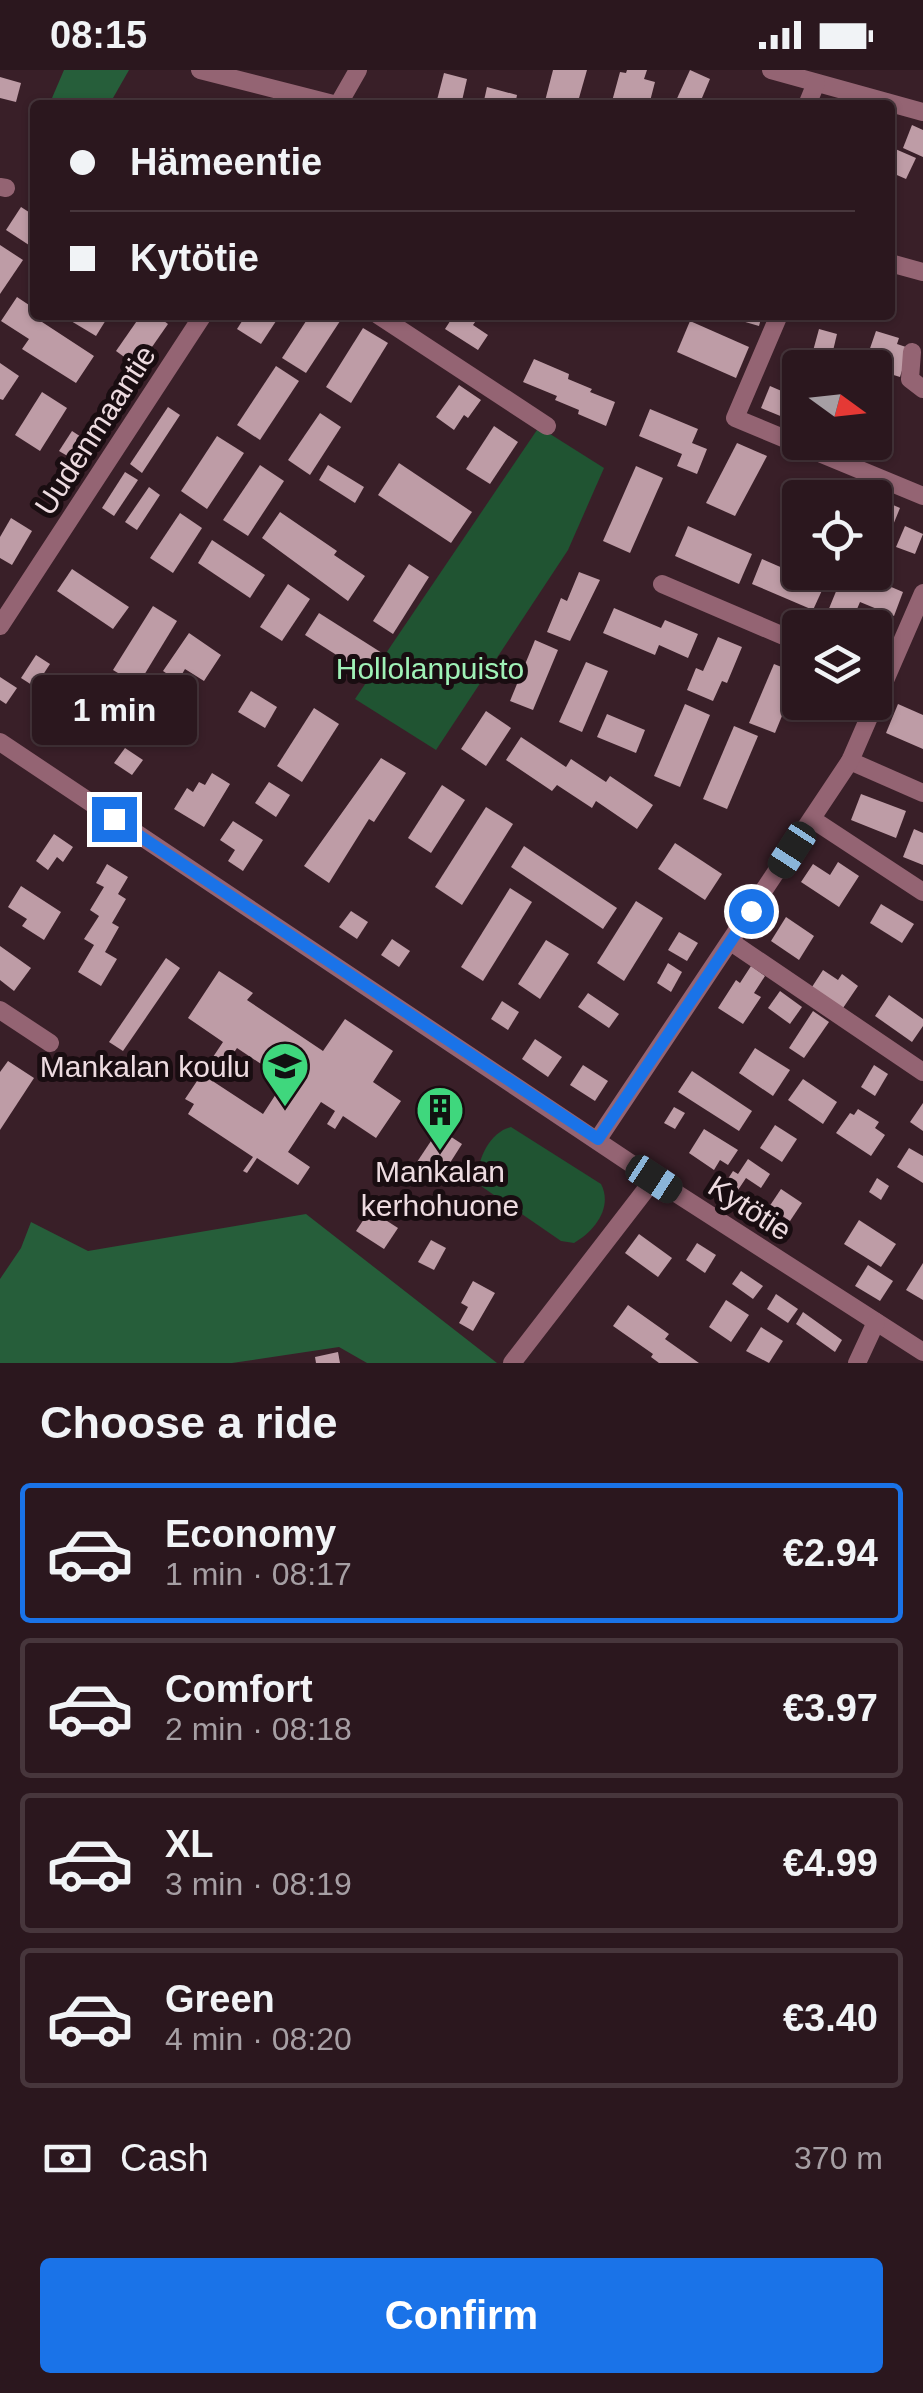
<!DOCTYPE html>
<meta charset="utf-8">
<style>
:root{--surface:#2b171e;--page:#332027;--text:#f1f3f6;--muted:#a69fa4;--line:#47363c;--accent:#1a73e8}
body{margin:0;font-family:Arial,sans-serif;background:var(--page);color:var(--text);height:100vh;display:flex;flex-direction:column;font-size:38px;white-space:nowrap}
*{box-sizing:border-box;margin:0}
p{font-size:32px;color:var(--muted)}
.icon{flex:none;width:55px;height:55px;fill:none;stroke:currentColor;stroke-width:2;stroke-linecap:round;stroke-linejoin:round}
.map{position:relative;height:1293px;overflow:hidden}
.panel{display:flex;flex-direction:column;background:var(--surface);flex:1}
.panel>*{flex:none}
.banner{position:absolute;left:30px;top:30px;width:865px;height:220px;border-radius:10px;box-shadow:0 2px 8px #0004,0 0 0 2px var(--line);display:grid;align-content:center;height:220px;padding:0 40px;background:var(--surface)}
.needle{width:65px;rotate:105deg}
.fabs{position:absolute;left:782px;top:280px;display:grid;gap:20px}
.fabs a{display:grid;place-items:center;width:110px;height:110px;border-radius:10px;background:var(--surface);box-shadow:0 2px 8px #0004,0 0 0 2px var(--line);font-size:50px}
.end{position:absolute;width:45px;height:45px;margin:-22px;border:12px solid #1a73e8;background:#fff;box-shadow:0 0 0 5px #fff}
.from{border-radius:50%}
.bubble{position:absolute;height:70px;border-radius:10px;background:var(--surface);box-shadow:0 2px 8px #0004,0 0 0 2px var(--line);font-size:32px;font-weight:700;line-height:70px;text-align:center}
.car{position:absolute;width:30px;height:60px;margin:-30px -15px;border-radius:12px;box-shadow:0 0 8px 2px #0007;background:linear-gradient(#222 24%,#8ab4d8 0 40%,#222 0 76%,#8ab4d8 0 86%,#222 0)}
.banner b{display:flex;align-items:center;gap:35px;height:95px;font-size:38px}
.banner b+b{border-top:2px solid var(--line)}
.banner i{width:25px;height:25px;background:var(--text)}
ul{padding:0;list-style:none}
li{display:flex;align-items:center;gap:30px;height:140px;margin:0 20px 15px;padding:0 20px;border:5px solid var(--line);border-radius:10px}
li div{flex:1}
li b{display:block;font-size:38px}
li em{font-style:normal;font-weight:700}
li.on{border-color:var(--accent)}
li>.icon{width:90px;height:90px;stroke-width:1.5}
h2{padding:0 40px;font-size:45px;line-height:120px}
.pay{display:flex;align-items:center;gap:25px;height:110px;padding:0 40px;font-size:38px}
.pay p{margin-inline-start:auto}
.button{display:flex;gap:20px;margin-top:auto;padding:20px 40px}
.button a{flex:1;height:115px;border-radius:10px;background:var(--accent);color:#fff;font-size:40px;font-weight:700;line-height:115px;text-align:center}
.status{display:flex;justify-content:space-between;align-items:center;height:70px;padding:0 50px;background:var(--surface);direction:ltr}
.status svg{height:28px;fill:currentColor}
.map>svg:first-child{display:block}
.green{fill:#205432}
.forest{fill:#265e3a}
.building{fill:#be9ca6;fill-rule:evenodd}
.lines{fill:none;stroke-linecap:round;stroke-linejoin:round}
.minor{stroke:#946473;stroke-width:18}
.route{stroke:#1a73e8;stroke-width:12}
.labels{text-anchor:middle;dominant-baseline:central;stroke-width:10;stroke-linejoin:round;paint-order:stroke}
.street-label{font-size:30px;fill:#eddbe0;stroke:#190d11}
.park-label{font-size:30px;fill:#9ff2b7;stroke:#190d11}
.poi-label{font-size:30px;fill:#eddbe0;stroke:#190d11;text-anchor:end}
</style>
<div class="status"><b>08:15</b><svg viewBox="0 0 49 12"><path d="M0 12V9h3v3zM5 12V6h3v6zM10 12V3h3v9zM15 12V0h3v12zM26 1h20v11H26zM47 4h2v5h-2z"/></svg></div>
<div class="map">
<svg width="923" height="1293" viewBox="0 0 923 1293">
<rect width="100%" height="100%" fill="#391f28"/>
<!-- green -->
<g class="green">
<polygon points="539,357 604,398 568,480 436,680 355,629"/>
<path d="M 511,1057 L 601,1114 C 613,1137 595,1161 574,1173 L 561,1171 L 478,1114 C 475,1093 489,1062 511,1057 Z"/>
</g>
<!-- forest -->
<g class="forest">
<polygon points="64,0 129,0 109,35 49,35"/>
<polygon points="306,1144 497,1293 367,1293 339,1277 232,1293 0,1293 0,1209 21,1178 31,1152 88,1181"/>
</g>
<!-- building -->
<g class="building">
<polygon points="553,0 587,0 577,35 544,35"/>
<polygon points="627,0 647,0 644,9 655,12 649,35 611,35 620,2 626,3"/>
<polygon points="690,0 710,9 699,35 674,35"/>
<polygon points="444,3 467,9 461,35 437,30"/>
<polygon points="0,7 21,13 16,32 0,28"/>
<polygon points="487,17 517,25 515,35 483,35"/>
<polygon points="912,55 923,60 923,87 903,78"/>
<polygon points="893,78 916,88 906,109 890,102"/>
<polygon points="21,137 35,146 35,179 6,160"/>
<polygon points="0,175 23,190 0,224"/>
<polygon points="17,227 35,239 35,245 46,245 42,252 94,286 76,313 22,279 29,269 1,251"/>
<polygon points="75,245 109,245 96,266 71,251"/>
<polygon points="141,245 156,245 168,254 138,297 116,281"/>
<polygon points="246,245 280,245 261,274 237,259"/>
<polygon points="310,245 344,245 306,303 282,288"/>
<polygon points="454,245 480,245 473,255 488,265 478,280 445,259"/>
<polygon points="736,245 762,245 759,256 735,249"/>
<polygon points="690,251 749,277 736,308 677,282"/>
<polygon points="363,258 388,273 351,333 326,317"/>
<polygon points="819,259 837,264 832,285 813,281"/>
<polygon points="876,261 899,268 897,274 909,278 900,307 884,302 887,293 867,287"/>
<polygon points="534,289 569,304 568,309 592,319 590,322 615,332 606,356 578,344 579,340 555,330 557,326 523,312"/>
<polygon points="0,293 19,306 3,330 0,329"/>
<polygon points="276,296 299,311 260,370 237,355"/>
<polygon points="459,315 481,330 468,348 464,345 454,360 436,347"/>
<polygon points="770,316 800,329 800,354 761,338"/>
<polygon points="42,322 67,338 40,381 15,365"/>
<polygon points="168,337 180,345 142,403 130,394"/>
<polygon points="650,339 698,359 692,373 707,379 697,404 677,396 682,384 639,366"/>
<polygon points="320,343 341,357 310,405 288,390"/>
<polygon points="494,356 518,372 490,414 466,399"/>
<polygon points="72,361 89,372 76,391 59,381"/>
<polygon points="217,366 244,383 207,439 181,421"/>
<polygon points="737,373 767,386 735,446 706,433"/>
<polygon points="399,393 472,442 451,473 378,425"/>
<polygon points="260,395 284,411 248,466 223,450"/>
<polygon points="328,395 364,417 355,433 319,410"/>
<polygon points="636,396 663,408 630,483 603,471"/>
<polygon points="125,402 138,410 114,446 102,438"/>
<polygon points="149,417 160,425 137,460 125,452"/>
<polygon points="793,417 819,427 800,428 800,455 781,447"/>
<polygon points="875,427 900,438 875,499"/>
<polygon points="280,442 337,481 334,485 365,506 348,531 262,468"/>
<polygon points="180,443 202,458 173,503 150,488"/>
<polygon points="11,448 32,461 12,495 0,488 0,467"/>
<polygon points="688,456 752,484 739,514 675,486"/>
<polygon points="905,456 923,464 915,484 896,477"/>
<polygon points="212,470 265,505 250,528 198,493"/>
<polygon points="762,489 824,516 813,540 752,514"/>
<polygon points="409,494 429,507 393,564 373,551"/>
<polygon points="72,499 129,537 113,559 57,521"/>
<polygon points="579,502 600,510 570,571 547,562 561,528 567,531"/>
<polygon points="844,502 856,502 903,522 894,546 860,532 849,558 821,558"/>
<polygon points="288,514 310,529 282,571 260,557"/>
<polygon points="153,536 177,551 138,615 113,600"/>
<polygon points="614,538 661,558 665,550 698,564 688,588 659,575 655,585 603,563"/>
<polygon points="319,543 382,583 368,605 305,565"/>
<polygon points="189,563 221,585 204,611 185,599 178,611 163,601"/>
<polygon points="718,567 742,577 727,613 722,611 713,631 687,620 696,598 703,601"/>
<polygon points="535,570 558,580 533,640 510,631"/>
<polygon points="36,585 50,594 35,617 21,608"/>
<polygon points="586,592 608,601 582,662 559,652"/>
<polygon points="774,594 799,604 775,663 749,653"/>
<polygon points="0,607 17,618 6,634 0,630"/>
<polygon points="78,614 104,630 86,657 74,649 58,674 35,659 53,631 63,638"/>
<polygon points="251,621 277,637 265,658 238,642"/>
<polygon points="828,632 847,632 842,645 826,638"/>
<polygon points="685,634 710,645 680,717 654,706"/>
<polygon points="898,634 923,645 923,679 886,663"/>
<polygon points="314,638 339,654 302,712 277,696"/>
<polygon points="486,641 511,658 486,696 461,679"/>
<polygon points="607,644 645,660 636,683 597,667"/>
<polygon points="734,656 758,666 727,739 703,729"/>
<polygon points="521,667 566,697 571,689 606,712 610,706 653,735 637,759 596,731 592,738 557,715 552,721 506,690"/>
<polygon points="125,678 143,690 132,705 114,693"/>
<polygon points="381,688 406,703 374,752 369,749 329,813 304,796"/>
<polygon points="212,703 230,714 204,757 174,739 187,718 193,722 199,712 205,715"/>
<polygon points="269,712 290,725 276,747 255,733"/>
<polygon points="442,715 465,730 431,783 408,768"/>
<polygon points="861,724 906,741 896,768 851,750"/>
<polygon points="486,737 513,754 462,835 435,817"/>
<polygon points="233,751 263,770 243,801 228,791 235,780 220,770"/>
<polygon points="914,759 923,763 923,795 903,787"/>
<polygon points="54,764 73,777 63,792 57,787 48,800 36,791"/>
<polygon points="675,773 722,804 705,830 658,799"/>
<polygon points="524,776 617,838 603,859 511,797"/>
<polygon points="838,792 859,806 839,837 801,812 813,794 830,805"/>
<polygon points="107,794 128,807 118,824 126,829 112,853 119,857 105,882 117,889 101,916 78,902 94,875 84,869 99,846 90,840 104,817 96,813"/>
<polygon points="21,816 61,842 44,870 22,856 27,849 8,837"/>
<polygon points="510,818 532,832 483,911 461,897"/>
<polygon points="636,831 663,848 624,911 597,893"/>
<polygon points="881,834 914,854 902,873 870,853"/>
<polygon points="351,841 368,852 357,869 339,857"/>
<polygon points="786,847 814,866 799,890 771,871"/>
<polygon points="679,862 698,873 687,891 668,880"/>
<polygon points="392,869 410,881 399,897 381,885"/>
<polygon points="546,870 569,884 540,929 518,914"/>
<polygon points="0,876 31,898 14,921 0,910"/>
<polygon points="166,888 180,898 123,981 109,972"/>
<polygon points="668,893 682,902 671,922 657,913"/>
<polygon points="751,896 765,906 754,923 761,927 743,954 718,938 736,910 740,913"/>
<polygon points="823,900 838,910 842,904 858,916 843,938 812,917"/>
<path d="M 219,901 L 253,923 L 247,930 L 323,981 L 345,949 L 393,981 L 373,1012 L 401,1031 L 376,1068 L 343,1046 L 335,1059 L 327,1054 L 335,1041 L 321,1032 L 288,1082 L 310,1097 L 298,1115 L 257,1088 L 247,1103 L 243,1101 L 253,1087 L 188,1044 L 194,1034 L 185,1029 L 223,972 L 188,948 ZM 237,978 L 285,1010 L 263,1044 L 214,1012 Z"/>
<polygon points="780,921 802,937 790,954 768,938"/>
<polygon points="588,923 619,944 609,958 578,937"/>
<polygon points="889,925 923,949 923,956 912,972 875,946"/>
<polygon points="502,931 519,942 508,960 491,949"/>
<polygon points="813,941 829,952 804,988 789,978"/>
<polygon points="535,969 562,987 548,1007 522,989"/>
<polygon points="755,978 790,1000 773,1026 739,1003"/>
<polygon points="8,991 34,1008 0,1060 0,1002"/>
<polygon points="583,995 608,1011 595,1031 570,1015"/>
<polygon points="874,995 888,1004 875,1026 861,1017"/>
<polygon points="692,1001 752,1041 739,1061 678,1022"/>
<polygon points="803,1009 837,1032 823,1054 788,1030"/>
<polygon points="923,1033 923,1061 910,1052"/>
<polygon points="674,1037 685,1043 675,1059 664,1053"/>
<polygon points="858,1039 879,1052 875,1058 885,1065 871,1086 836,1063 850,1043 854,1045"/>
<polygon points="775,1055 797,1069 782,1092 760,1078"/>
<polygon points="439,1059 462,1074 441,1107 417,1092"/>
<polygon points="704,1059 738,1080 728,1095 720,1090 714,1100 689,1083"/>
<polygon points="909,1078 923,1086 923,1113 897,1097"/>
<polygon points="748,1089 770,1104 761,1118 746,1108 734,1126 722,1118 733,1101 738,1104"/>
<polygon points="877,1108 889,1116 881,1130 869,1122"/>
<polygon points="781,1119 802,1133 790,1151 769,1137"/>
<polygon points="370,1140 398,1158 384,1179 356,1161"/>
<polygon points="859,1150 896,1174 881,1197 844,1174"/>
<polygon points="639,1164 672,1188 658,1207 625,1183"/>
<polygon points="431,1170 446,1178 434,1200 418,1192"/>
<polygon points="697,1173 716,1185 705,1203 686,1190"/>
<polygon points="923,1193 923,1230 906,1220"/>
<polygon points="868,1195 893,1211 880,1231 855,1216"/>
<polygon points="741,1201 763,1216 753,1229 732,1214"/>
<polygon points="473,1211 495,1223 473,1261 459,1253 468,1237 461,1233"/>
<polygon points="776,1224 798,1239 788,1253 767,1239"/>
<polygon points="726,1230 749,1245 731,1272 709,1257"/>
<polygon points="628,1235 669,1264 665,1269 699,1293 659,1293 651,1287 653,1284 613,1256"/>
<polygon points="803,1242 842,1270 835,1282 796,1254"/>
<polygon points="761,1257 783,1271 769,1293 746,1281"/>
<polygon points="338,1282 340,1293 316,1293 315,1287"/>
</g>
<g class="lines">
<!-- minor -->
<g class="minor">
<polyline points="200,0 337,35"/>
<polyline points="771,0 923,42"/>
<polyline points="338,35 358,0"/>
<polyline points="807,35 816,13"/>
<polyline points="0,117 6,118"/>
<polyline points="890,193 923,202"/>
<polyline points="378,245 547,356"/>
<polyline points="779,245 735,348 923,426"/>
<polyline points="912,282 910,309 923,319"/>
<polyline points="662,514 800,573"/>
<polyline points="0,556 203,245"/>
<polyline points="0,672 654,1109 923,1282"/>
<polyline points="850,691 923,723"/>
<polyline points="812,749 923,822"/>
<polyline points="731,872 923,1002"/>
<polyline points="0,940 50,973"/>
<polyline points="598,1069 850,691 923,523"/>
<polyline points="512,1293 654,1109"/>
<polyline points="857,1293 876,1252"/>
</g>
</g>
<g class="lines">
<!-- route -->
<polyline class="route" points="114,749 598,1069 751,841"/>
</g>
<!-- icons -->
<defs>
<g id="school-pin" transform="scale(2.5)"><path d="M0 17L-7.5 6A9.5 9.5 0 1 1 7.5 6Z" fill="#3fd77d" stroke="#190d11"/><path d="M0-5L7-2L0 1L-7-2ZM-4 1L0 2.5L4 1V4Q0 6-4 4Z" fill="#111"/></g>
<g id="building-pin" transform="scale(2.5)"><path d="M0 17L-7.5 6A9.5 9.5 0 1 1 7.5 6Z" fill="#3fd77d" stroke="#190d11"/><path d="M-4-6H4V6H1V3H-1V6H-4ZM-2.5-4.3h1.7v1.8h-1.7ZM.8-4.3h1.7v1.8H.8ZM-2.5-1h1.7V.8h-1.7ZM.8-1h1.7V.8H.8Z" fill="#111"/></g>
</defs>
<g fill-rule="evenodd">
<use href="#school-pin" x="285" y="996"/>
<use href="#building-pin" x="440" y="1040"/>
</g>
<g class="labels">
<!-- street labels -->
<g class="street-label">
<text transform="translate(95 360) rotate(-57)">Uudenmaantie</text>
<text transform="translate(750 1138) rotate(33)">Kytötie</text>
</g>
<!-- park labels -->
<g class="park-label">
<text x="430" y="598">Hollolanpuisto</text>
</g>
<!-- poi labels -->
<g class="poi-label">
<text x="250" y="996">Mankalan koulu</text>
<text x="440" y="1101" text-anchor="middle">Mankalan<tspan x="440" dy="34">kerhohuone</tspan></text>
</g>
</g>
</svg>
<div class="fabs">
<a><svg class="needle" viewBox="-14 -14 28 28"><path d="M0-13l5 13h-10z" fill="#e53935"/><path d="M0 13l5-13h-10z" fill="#a69fa4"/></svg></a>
<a><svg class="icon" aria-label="locate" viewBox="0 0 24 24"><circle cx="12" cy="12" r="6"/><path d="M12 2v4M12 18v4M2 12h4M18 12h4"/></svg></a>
<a><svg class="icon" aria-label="layers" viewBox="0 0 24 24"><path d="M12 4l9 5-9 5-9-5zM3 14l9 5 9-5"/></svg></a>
</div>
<i class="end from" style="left:751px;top:841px"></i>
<i class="end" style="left:114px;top:749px"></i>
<div class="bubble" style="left:32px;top:605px;width:165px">1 min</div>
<i class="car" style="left:792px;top:780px;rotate:213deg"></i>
<i class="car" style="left:654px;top:1109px;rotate:123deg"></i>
<div class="banner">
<b><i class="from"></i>Hämeentie</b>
<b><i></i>Kytötie</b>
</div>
</div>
<section class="panel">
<h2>Choose a ride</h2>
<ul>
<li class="on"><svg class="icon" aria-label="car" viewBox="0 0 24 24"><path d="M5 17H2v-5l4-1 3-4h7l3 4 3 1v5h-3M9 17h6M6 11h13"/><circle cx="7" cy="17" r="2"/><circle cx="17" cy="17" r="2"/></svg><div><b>Economy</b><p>1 min · 08:17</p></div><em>€2.94</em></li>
<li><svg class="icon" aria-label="car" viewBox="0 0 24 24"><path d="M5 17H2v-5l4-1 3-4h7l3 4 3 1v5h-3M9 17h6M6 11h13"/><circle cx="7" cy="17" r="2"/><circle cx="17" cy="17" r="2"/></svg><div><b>Comfort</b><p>2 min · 08:18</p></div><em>€3.97</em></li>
<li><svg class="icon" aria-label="car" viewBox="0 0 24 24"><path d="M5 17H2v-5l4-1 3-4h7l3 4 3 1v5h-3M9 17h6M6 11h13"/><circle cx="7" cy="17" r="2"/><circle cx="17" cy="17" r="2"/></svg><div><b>XL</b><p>3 min · 08:19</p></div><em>€4.99</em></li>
<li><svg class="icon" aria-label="car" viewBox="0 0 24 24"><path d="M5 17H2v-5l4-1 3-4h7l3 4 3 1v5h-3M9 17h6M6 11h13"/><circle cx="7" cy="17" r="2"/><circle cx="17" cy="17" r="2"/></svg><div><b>Green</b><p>4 min · 08:20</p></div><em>€3.40</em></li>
</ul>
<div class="pay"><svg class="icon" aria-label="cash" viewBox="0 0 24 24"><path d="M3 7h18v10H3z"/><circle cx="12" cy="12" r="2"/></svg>Cash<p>370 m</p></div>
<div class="button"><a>Confirm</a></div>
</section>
